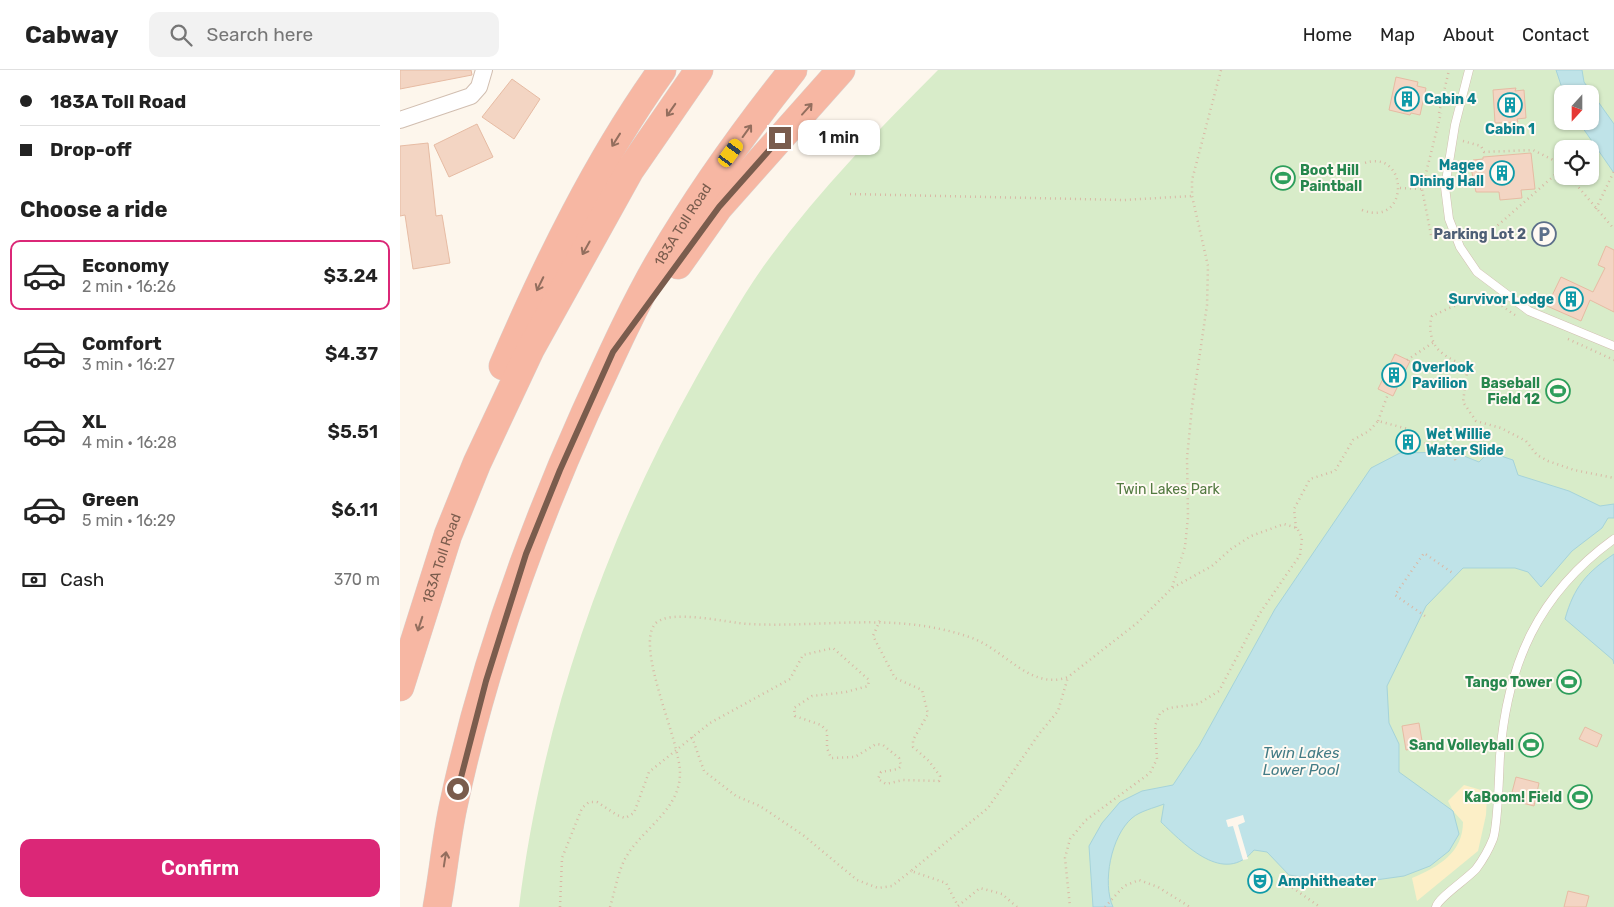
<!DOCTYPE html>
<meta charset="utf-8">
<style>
:root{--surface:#fff;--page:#f2f2f2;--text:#222;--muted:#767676;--line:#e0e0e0;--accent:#db2777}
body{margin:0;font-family:Rubik,sans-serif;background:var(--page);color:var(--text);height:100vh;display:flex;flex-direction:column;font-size:19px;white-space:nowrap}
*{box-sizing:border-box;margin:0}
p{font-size:16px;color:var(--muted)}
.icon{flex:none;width:28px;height:28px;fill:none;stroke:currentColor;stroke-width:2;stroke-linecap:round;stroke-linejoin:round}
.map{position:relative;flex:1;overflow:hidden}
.drawer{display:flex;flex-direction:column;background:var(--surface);width:400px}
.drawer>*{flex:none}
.guide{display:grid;align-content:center;height:110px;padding:0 20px;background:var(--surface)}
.needle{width:32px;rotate:201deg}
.fabs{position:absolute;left:1154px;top:15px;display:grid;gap:10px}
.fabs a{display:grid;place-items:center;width:45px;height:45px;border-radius:10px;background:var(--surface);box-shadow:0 1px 4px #0004;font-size:25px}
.end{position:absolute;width:22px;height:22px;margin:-11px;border:6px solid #7a5c4d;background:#fff;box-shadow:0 0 0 2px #fff}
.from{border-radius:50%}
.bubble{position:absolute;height:35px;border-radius:10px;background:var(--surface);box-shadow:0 1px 4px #0004;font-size:16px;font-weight:600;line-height:35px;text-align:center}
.car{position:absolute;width:15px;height:30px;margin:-15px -8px;border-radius:6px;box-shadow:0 0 4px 1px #0007;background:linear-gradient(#f5c518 24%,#345 0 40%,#f5c518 0 76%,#345 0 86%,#f5c518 0)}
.guide b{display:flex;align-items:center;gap:18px;height:48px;font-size:19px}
.guide b+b{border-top:1px solid var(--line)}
.guide i{width:12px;height:12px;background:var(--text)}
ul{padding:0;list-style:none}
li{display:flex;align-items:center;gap:15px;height:70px;margin:0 10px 8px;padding:0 10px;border:2px solid transparent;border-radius:10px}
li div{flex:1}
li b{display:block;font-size:19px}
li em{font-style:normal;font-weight:600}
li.active{border-color:var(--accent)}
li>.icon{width:45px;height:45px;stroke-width:1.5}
h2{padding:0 20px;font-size:22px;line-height:60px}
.pay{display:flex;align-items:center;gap:12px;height:55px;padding:0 20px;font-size:19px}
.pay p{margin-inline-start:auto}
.button{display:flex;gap:10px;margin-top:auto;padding:10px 20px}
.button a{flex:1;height:58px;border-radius:10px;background:var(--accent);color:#fff;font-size:20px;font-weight:600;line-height:58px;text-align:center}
header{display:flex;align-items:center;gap:30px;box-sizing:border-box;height:70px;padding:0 25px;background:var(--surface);border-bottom:1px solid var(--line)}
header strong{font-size:24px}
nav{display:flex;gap:28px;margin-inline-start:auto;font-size:18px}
.search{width:350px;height:45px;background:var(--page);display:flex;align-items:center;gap:12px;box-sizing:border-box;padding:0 18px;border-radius:10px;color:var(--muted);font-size:19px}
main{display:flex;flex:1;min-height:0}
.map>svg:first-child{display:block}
.green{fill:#d8ecc9;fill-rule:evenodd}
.sand{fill:#fcefc7}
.water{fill:#bfe3e8;stroke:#a5d3da}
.pier{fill:#fdf6ec}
.building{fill:#f3d5c3;stroke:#e6bba3}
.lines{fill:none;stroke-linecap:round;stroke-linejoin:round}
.service-casing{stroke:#d1beb0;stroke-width:9}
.minor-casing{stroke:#d1beb0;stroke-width:18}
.motorway-casing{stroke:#dad1cd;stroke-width:29}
.path{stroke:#d9b8a5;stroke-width:2.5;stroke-dasharray:1 4;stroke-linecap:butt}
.service{stroke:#fff;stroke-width:8}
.minor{stroke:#fff;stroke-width:16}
.motorway{stroke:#f7b7a3;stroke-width:28}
.oneway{stroke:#936e5e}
.route{stroke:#7a5c4d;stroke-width:6}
.labels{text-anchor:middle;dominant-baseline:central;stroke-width:4;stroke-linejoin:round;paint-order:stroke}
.culture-label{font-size:14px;font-weight:bold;fill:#0d838f;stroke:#fffaf3;text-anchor:start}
.leisure-label{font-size:14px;font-weight:bold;fill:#27864d;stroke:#fffaf3;text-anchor:end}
.street-label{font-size:14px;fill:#7a5c4d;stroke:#fffaf3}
.service-label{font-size:14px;font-weight:bold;fill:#4e5e75;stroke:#fffaf3;text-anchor:end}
.park-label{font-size:14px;fill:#537a41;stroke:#fffaf3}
.water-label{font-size:15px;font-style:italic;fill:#437c86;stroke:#fffaf3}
</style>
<header>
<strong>Cabway</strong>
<div class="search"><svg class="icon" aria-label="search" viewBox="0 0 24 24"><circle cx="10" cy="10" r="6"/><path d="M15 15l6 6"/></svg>Search here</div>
<nav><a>Home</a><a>Map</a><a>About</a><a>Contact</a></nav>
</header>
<main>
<section class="drawer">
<div class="guide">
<b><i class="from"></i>183A Toll Road</b>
<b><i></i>Drop-off</b>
</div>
<h2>Choose a ride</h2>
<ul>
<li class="active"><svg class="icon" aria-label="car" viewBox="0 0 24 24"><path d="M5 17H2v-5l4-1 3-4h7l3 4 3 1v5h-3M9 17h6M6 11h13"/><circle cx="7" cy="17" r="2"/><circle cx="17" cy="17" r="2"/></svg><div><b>Economy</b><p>2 min · 16:26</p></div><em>$3.24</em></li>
<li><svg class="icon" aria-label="car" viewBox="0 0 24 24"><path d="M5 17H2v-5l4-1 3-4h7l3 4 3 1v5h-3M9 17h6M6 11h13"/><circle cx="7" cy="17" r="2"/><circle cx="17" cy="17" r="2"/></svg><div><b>Comfort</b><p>3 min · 16:27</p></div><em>$4.37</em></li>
<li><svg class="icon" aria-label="car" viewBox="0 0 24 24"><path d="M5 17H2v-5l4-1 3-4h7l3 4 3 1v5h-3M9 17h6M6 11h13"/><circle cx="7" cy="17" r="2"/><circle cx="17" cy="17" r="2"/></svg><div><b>XL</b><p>4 min · 16:28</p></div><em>$5.51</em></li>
<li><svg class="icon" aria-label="car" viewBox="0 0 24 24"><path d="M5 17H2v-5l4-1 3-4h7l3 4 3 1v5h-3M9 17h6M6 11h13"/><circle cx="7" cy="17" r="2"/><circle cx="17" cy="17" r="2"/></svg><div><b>Green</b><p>5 min · 16:29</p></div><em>$6.11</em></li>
</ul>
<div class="pay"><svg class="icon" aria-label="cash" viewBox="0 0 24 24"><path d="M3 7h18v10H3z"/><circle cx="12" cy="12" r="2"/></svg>Cash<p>370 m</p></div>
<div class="button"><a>Confirm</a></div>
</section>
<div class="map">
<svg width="1214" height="837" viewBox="0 0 1214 837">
<rect width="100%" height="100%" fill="#fdf6ec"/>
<!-- green -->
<path class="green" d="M 538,0 L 1214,0 L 1214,837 L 119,837 C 142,651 204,471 296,308 C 317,271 338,233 363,197 C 414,126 476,62 538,0 ZM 1162,24 L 1190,24 L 1190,51 L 1162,51 ZM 1162,79 L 1190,79 L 1190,106 L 1162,106 Z"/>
<!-- sand -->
<path class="sand" d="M 1064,715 L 1081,720 L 1087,726 L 1086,745 L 1078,781 L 1017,831 L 1012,808 C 1038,797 1063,783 1063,752 L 1053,741 L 1048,731 Z"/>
<!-- water -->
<g class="water">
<polygon points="1156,0 1182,0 1184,12 1214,54 1214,103 1178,51 1190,51 1190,24 1164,24"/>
<path d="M 1054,382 L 1079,392 L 1089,382 L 1113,390 L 1118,405 L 1169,421 L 1200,436 L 1214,434 L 1214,448 L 1208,448 L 1202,458 L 1172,481 L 1141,517 L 1128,502 L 1115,498 L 1063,498 L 1026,536 L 987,616 L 989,653 L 999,674 L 999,702 L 1053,741 L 1059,764 L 1049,781 L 1030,796 L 1004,806 L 947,814 L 889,805 L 867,782 L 854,780 C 824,816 785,775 761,752 L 764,734 C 754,738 740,741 732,748 C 711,766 702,813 713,837 L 693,837 L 689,776 L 702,753 L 720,732 L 742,721 L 773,715 L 799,676 L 875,539 L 971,398 L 1000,383 Z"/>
<path d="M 1214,484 L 1214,594 L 1213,590 L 1165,549 C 1174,517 1186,503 1214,484 Z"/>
</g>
<!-- pier -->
<polygon class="pier" points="843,745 845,752 838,755 848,789 843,790 833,756 828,757 826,750"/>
<!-- building -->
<g class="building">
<polygon points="0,0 71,0 72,5 0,19"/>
<polygon points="996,7 1018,12 1017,16 1026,18 1020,45 1011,43 1010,45 989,40"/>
<polygon points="112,9 140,29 114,69 82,47"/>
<polygon points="1116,18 1115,21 1124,20 1126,48 1117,49 1118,52 1095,53 1093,20"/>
<polygon points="77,54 93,87 49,107 34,75"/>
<polygon points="28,73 36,146 42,145 50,193 13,199 5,145 0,146 0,76"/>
<polygon points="1131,83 1135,119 1121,120 1122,128 1100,130 1099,122 1076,122 1071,98 1074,98 1073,90 1083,89 1083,87"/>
<polygon points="1206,176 1214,180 1214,242 1190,230 1181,251 1147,236 1161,207 1193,222 1205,198 1198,195"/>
<polygon points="995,284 1010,291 993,326 978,319"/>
<polygon points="1019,653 1023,677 1006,680 1002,656"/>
<polygon points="1185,657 1202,665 1197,677 1179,669"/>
<polygon points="1116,707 1139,713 1134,736 1110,730"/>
<polygon points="1168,821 1189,826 1186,837 1164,837"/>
</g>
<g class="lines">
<!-- service casing -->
<g class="service-casing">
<g id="service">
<polyline points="1069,0 1055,55 1045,117 1049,149 1060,177 1077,202 1129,241 1214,276"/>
<path d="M 1036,837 C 1038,828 1067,809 1076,799 C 1082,791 1089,779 1093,769 C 1098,756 1099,703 1100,686 C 1107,594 1138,524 1214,469"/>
</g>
</g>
<!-- minor casing -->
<g class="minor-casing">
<polyline id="minor" points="0,50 71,26 79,17 84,0"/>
</g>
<!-- motorway casing -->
<g class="motorway-casing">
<g id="motorway">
<polyline points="278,195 319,137 441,0"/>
<path d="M 103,296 C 147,194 197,91 262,0"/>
<path id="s1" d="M 0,617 L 48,465 L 77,393 L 130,280 L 230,100 L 299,0"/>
<path id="s2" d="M 37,837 C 43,804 46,770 53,737 C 82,601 128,470 185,343 C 208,293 231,241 258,194 C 298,126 344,61 393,0"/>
</g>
</g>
<!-- path -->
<g class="path">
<polyline points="1039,43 1049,0"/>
<polyline points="1063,71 1081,76 1084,82 1133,80 1157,92 1156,104 1088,164"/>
<polyline points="1169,106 1214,159"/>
<polyline points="1000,118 1022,119"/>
<polyline points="450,124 724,130 792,126"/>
<polyline points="1196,139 1214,101"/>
<path d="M 962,140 C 1011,159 1009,75 962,94"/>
<polyline points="1031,165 1022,119 1041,43"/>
<path d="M 1115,245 C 1108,241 1100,233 1092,231 C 1071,226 1050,238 1032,246 C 1028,258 1031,275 1042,283 C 1051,291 1061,291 1067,302 L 1063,332 L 1076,351 L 1101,358 L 1126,371 L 1137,385 L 1148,391 L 1174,400 L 1214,408"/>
<polyline points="1168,269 1214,290"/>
<polyline points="1007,290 1034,272"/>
<polyline points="978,351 988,324"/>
<path d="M 896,458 L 894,439 L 910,409 L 935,401 L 953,370 L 969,361 L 978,351 L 1008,359 C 1016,374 1038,379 1052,378 L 1056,393"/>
<polyline points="772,517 785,477 788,447 787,388 792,337 807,235 808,196 792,126 792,110 821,0"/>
<polyline points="1025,546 995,525 1024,483 1054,504"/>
<polyline points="292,667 304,701 336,726 360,736 403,765 457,810 478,818 492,816 511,801"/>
<polyline points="880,809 920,837"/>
<polyline points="160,837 162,788 182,738 189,732 197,732 217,745 225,748 234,743 249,702 310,653 390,609 403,585 433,578 469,610 468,616 446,622 412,626 394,638 395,646 421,655 427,661 427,678 431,688 455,687 476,674 483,675 499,688 501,696 498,699 481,702 478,709 486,714 503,710 539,711 540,706 529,691 513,677 513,670 528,644 522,620 495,608 473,566 480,550"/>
<path d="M 210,837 C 215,821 218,801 226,787 C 243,758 280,740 280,703 C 280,670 235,578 255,554 C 269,538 328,553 348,554 C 425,558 497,541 572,568 C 605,580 631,621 668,607 L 737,553 L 772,518 L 812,496 L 831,479 L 851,466 L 884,454 L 897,458 L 902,468 L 900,485 L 860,543 L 819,621 L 798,634 L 769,638 L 760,643 L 755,656 L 757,689 L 750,703 L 686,750 L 670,769 L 665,788 L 670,837"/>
<polyline points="617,837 602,824 580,818 558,836 546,813 511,801 588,738 639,664 658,641 668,607"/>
<polyline points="705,837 724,816 739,810 758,817 790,837"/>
</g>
<!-- service -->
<use href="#service" class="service"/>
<!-- minor -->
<use href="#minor" class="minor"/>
<!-- motorway -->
<use href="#motorway" class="motorway"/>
</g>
<!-- one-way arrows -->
<defs><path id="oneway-shaft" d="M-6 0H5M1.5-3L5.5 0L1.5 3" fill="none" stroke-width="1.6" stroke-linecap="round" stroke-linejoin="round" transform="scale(1.25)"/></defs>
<g class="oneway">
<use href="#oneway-shaft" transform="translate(407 39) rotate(-48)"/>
<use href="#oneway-shaft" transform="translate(271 40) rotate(125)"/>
<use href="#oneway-shaft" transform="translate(347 61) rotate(-54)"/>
<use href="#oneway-shaft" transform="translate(216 70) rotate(122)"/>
<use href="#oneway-shaft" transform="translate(186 178) rotate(119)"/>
<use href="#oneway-shaft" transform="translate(140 214) rotate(116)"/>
<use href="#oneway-shaft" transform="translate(20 554) rotate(108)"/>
<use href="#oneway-shaft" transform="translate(45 789) rotate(-81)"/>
</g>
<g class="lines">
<!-- route -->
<polyline class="route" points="58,719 86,611 126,484 160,400 213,282 319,137 380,68"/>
</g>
<!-- icons -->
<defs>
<g id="building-ring" transform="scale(1.25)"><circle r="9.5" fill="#fffaf3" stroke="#0f9aa8" stroke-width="1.5"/><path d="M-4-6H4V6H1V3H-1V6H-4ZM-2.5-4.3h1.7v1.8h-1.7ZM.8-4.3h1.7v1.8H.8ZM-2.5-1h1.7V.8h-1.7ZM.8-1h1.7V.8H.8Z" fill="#0f9aa8"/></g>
<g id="stadium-ring" transform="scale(1.25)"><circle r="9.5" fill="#fffaf3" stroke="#2e9e5b" stroke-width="1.5"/><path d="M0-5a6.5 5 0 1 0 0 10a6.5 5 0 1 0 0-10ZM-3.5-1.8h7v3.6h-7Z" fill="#2e9e5b"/></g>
<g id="parking-ring" transform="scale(1.25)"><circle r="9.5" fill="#fffaf3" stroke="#5c6f8a" stroke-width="1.5"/><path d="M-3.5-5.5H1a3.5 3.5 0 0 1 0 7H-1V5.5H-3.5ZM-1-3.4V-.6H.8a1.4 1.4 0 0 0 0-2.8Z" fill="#5c6f8a"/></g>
<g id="theatre-ring" transform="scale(1.25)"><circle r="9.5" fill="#fffaf3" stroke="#0f9aa8" stroke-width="1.5"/><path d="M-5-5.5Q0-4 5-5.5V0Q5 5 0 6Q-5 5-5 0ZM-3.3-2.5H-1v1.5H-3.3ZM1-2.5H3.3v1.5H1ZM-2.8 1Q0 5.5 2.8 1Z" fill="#0f9aa8"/></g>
</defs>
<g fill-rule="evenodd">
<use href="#building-ring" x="1007" y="29"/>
<use href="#building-ring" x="1110" y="35"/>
<use href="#building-ring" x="1102" y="103"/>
<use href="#stadium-ring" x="883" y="108"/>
<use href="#parking-ring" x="1144" y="164"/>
<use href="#building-ring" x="1171" y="229"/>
<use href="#building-ring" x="994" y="305"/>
<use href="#stadium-ring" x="1158" y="321"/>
<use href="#building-ring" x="1008" y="372"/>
<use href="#stadium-ring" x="1169" y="612"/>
<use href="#stadium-ring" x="1131" y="675"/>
<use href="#stadium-ring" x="1180" y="727"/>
<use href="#theatre-ring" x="860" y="811"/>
</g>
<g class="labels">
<!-- culture labels -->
<g class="culture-label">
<text x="1024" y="29">Cabin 4</text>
<text x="1110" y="59" text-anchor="middle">Cabin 1</text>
<text x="1084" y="95" text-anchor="end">Magee<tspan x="1084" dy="16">Dining Hall</tspan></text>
<text x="1154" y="229" text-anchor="end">Survivor Lodge</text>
<text x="1012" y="297">Overlook<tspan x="1012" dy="16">Pavilion</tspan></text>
<text x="1026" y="364">Wet Willie<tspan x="1026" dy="16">Water Slide</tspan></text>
<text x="878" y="811">Amphitheater</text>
</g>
<!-- leisure labels -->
<g class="leisure-label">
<text x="900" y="100" text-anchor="start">Boot Hill<tspan x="900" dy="16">Paintball</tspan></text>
<text x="1140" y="313">Baseball<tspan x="1140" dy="16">Field 12</tspan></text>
<text x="1152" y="612">Tango Tower</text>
<text x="1114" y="675">Sand Volleyball</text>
<text x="1162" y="727">KaBoom! Field</text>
</g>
<!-- street labels -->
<g class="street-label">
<text stroke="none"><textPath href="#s2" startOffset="730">183A Toll Road</textPath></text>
<text stroke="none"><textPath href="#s1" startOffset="135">183A Toll Road</textPath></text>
</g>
<!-- service labels -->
<g class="service-label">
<text x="1126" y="164">Parking Lot 2</text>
</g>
<!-- park labels -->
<g class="park-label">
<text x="768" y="419">Twin Lakes Park</text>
</g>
<!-- water labels -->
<g class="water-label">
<text x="901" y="683">Twin Lakes<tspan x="901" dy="17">Lower Pool</tspan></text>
</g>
</g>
</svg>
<div class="fabs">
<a><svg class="needle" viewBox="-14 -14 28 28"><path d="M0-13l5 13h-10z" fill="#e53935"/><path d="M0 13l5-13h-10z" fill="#767676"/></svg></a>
<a><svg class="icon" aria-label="locate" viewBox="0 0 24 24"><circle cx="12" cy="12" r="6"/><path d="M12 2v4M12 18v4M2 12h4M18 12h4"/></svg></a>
</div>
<i class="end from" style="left:58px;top:719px"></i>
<i class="end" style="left:380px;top:68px"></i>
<div class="bubble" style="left:398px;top:50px;width:82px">1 min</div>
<i class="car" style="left:331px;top:83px;rotate:36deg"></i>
</div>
</main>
